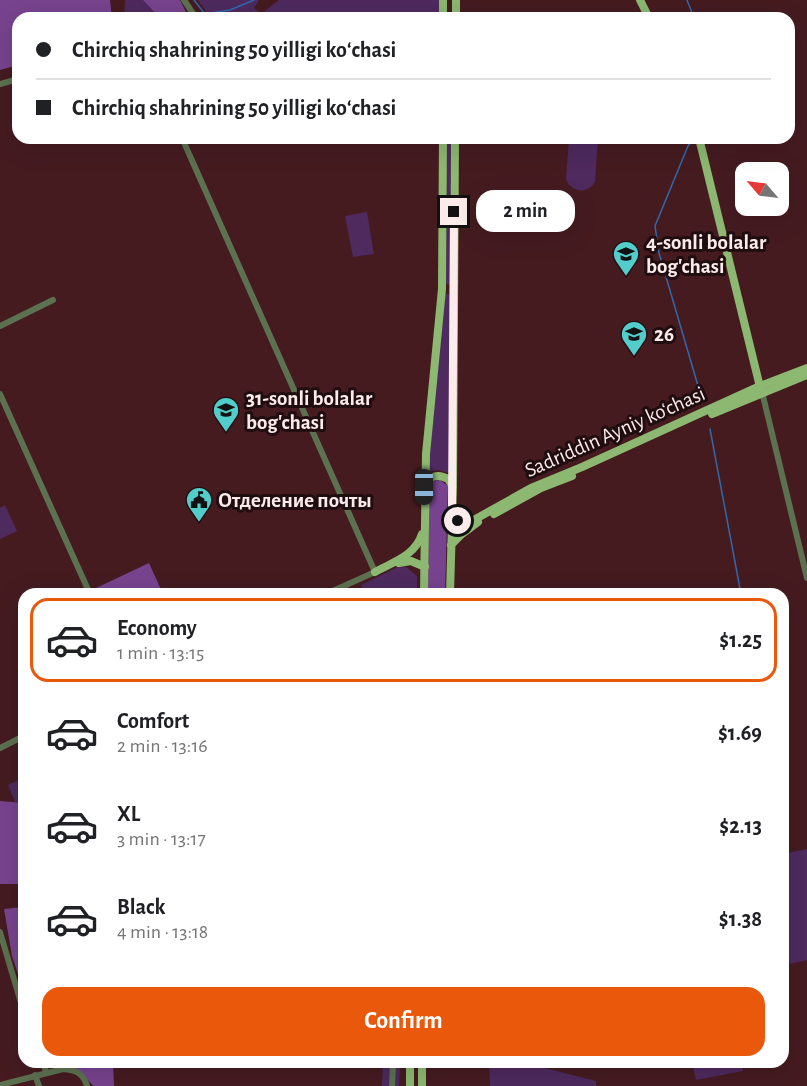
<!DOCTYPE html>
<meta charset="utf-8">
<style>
:root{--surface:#fff;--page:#f6f6f6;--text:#202124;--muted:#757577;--line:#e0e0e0;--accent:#ea580c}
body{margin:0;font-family:"Alegreya Sans",sans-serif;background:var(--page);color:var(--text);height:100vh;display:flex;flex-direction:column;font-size:22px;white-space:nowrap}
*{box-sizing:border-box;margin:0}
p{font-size:20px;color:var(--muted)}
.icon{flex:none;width:33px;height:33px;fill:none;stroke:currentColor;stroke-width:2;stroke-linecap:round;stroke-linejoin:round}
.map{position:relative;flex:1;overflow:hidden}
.side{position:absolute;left:18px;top:588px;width:771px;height:480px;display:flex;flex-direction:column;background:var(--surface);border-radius:18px;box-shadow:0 6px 24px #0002}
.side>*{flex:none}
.guide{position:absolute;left:12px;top:12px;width:783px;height:132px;border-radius:18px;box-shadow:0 6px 24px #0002;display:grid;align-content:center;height:132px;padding:0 24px;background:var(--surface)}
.needle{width:39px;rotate:298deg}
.controls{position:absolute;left:735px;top:162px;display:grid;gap:12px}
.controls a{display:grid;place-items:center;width:54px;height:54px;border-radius:12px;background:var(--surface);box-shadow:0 6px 24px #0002;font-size:30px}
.end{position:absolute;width:27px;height:27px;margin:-14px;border:8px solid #fcebeb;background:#111;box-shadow:0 0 0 3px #111}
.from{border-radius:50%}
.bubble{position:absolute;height:42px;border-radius:18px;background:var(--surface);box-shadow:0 6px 24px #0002;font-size:20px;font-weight:700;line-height:42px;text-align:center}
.car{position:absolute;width:18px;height:36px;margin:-18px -9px;border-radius:8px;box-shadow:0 0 4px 2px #0007;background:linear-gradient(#222 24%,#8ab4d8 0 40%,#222 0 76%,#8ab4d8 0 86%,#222 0)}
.guide b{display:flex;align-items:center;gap:21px;height:57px;font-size:22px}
.guide b+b{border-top:2px solid var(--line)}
.guide i{width:15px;height:15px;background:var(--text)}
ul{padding:10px 0 0;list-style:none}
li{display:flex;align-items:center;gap:18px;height:84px;margin:0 12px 9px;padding:0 12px;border:3px solid transparent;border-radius:18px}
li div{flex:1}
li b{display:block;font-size:22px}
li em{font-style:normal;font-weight:700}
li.selected{border-color:var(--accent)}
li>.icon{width:54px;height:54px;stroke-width:1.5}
.primary-button{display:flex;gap:12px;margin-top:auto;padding:12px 24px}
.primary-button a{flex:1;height:69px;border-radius:18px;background:var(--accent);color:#fff;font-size:24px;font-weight:700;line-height:69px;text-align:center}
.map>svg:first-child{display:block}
.green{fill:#4e2a5e}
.forest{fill:#77438e}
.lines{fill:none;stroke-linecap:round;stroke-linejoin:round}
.stream{stroke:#2e6ab0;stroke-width:1.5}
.minor{stroke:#5c7150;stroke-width:6}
.major{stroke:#8cb871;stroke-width:8}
.route{stroke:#fcebeb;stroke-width:8}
.labels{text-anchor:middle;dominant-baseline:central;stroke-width:6;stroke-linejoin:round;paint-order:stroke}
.poi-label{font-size:21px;font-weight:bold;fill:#fcebeb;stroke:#1f0d0f;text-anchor:start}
.street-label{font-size:21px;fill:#fcebeb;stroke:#1f0d0f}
</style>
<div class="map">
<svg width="807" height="1086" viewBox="0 0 807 1086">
<rect width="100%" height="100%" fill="#451b20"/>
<!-- green -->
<g class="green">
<polygon points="125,0 143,0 160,18 124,18"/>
<polygon points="198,0 259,0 254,8 261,14 279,0 439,0 439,18 207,18 205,10"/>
<polygon points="447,138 451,138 450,285 446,284"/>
<path d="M 569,138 L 598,138 L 595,182 C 587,194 573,193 566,180 Z"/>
<polygon points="367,212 374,254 353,257 345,216"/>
<polygon points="445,293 450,295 449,473 438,470 428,472"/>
<polygon points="5,505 17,531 0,539 0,508"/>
<polygon points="398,567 406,567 417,576 417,594 363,594 361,585"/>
<polygon points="24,777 24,803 15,802 8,785"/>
<polygon points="807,849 807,960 790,964 783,932 783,854"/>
<polygon points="383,1062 405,1062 400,1068 399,1086 382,1086"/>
<polygon points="489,1062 521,1062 596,1081 596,1086 490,1086"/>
<polygon points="692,1062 741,1062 743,1071 696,1080"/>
</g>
<!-- forest -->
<g class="forest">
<polygon points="0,0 110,0 112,18 18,18 18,65 0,70"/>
<polygon points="143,0 180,0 189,18 160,18"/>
<polygon points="440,480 448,486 445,594 428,594 429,485 434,481"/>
<polygon points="149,563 163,594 96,594 94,589"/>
<polygon points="0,801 24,803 24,884 0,884"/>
<polygon points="24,907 24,992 12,956 4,909"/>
<polygon points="67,1062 113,1062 114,1086 94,1086"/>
</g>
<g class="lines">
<!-- stream -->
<g class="stream">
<polyline points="194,0 205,14 230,10 254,0"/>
<polyline points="687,0 694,18"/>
<polyline points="694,138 688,146 655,226 659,253 701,396"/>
<polyline points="710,429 741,594"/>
</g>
<!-- minor -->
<g class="minor">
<polyline points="184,0 196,18"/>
<polyline points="0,84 18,79"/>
<polyline points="182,138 375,572 326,594"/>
<polyline points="0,326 53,300"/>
<polyline points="762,392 807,578"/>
<polyline points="0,394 90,594"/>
<polyline points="0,748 24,736"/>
<polyline points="0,932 24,1013"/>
<polyline points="43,1062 46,1072"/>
<polyline points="35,1075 39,1086"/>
<path d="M 0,1085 L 63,1069 C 76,1070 83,1073 87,1086"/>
<polyline points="392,1086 393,1062"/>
</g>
<!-- major -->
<g class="major">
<polyline points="456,0 456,18"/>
<polyline points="640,0 649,18"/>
<polyline points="443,18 443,0"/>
<polyline points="699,138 761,391"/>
<polyline points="712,414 807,375"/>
<path d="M 424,486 C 429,476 438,473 448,479 L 453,487"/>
<polyline points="453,512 459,522 472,521 531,488 582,467 760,386 807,368"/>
<polyline points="494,514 541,488 572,476"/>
<polyline points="451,545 462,534 478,522"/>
<polyline points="399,563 411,561 425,567"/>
<path d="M 375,572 C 393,562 415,556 422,534"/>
<polyline points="424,594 426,454 442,289 443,138"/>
<polyline points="450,594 453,488 455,138"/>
<polyline points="410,1086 410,1062"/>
<polyline points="422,1086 422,1062"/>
</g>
</g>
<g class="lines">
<!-- route -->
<polyline class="route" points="454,212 452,504 454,515 458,521"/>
</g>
<!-- icons -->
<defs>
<g id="school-pin" transform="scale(1.35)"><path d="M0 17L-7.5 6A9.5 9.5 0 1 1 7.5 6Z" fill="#52cdcc" stroke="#1f0d0f"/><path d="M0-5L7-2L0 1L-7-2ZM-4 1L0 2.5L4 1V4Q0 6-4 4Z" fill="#111"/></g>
<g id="civic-pin" transform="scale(1.35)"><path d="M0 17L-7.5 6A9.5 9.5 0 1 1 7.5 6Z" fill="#52cdcc" stroke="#1f0d0f"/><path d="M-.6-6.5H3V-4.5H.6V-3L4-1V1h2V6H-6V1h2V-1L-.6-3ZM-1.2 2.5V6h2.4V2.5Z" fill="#111"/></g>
</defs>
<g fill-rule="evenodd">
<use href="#school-pin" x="626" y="254"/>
<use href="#school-pin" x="634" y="334"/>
<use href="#school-pin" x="226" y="410"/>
<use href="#civic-pin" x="199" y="500"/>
</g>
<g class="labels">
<!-- poi labels -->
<g class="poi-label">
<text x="646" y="242">4-sonli bolalar<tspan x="646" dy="24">bog'chasi</tspan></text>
<text x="654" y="334">26</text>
<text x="246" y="398">31-sonli bolalar<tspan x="246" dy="24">bog'chasi</tspan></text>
<text x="218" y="500">Отделение почты</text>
</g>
<!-- street labels -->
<g class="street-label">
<text transform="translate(615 432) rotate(-24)">Sadriddin Ayniy ko‘chasi</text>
</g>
</g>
</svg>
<div class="controls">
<a><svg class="needle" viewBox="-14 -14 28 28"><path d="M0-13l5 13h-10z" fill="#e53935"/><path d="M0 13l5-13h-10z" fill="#757577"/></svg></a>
</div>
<i class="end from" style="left:458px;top:521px"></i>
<i class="end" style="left:454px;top:212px"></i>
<div class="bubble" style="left:476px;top:190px;width:99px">2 min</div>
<i class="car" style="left:424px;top:487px;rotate:180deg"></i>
<div class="guide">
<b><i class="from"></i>Chirchiq shahrining 50 yilligi koʻchasi</b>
<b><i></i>Chirchiq shahrining 50 yilligi koʻchasi</b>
</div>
<section class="side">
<ul>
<li class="selected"><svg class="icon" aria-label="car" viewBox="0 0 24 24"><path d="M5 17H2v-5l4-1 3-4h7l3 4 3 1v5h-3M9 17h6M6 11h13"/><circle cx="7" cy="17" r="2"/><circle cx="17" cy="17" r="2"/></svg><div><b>Economy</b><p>1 min · 13:15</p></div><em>$1.25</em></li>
<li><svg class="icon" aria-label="car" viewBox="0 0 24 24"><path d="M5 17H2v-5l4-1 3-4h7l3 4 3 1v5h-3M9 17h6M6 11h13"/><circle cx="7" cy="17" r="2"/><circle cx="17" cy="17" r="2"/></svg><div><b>Comfort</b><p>2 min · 13:16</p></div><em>$1.69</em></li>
<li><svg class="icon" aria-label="car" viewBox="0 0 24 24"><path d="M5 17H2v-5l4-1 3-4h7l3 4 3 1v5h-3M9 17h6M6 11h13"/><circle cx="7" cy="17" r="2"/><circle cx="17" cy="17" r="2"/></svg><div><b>XL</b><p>3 min · 13:17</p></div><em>$2.13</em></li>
<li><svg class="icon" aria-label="car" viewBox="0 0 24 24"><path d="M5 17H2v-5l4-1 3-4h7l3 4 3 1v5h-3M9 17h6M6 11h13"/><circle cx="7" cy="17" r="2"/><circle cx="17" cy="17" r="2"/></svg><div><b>Black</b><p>4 min · 13:18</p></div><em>$1.38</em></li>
</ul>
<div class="primary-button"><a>Confirm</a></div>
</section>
</div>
